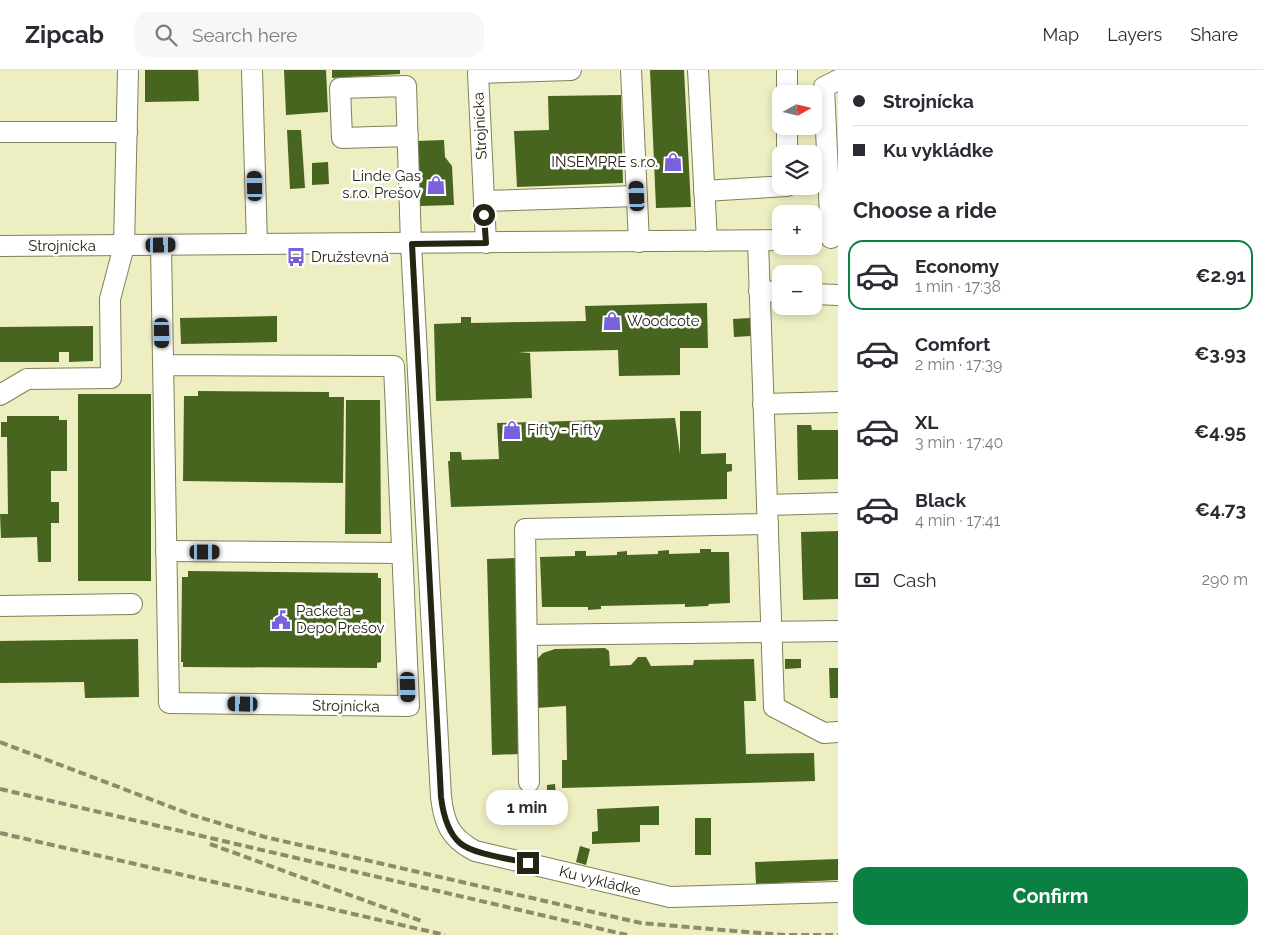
<!DOCTYPE html>
<meta charset="utf-8">
<style>
:root{--surface:#fff;--page:#f7f7f7;--text:#2b2b33;--muted:#7c7c81;--line:#e1e1e2;--accent:#0b8043}
body{margin:0;font-family:Raleway,sans-serif;background:var(--page);color:var(--text);height:100vh;display:flex;flex-direction:column;font-size:19px;white-space:nowrap}
*{box-sizing:border-box;margin:0}
p{font-size:16px;color:var(--muted)}
.icon{flex:none;width:28px;height:28px;fill:none;stroke:currentColor;stroke-width:2;stroke-linecap:round;stroke-linejoin:round}
.map{position:relative;flex:1;overflow:hidden}
.details{display:flex;flex-direction:column;background:var(--surface);width:425px}
.details>*{flex:none}
.hud{display:grid;align-content:center;height:110px;padding:0 15px;background:var(--surface)}
.needle{width:32px;rotate:82deg}
.tools{position:absolute;left:772px;top:15px;display:grid;gap:10px}
.tools a{display:grid;place-items:center;width:50px;height:50px;border-radius:10px;background:var(--surface);box-shadow:0 2px 8px #0003;font-size:25px}
.end{position:absolute;width:22px;height:22px;margin:-11px;border:6px solid #242513;background:#fff;box-shadow:0 0 0 2px #fff}
.from{border-radius:50%}
.bubble{position:absolute;height:35px;border-radius:15px;background:var(--surface);box-shadow:0 2px 8px #0003;font-size:16px;font-weight:700;line-height:35px;text-align:center}
.car{position:absolute;width:15px;height:30px;margin:-15px -8px;border-radius:6px;box-shadow:0 0 4px 1px #0007;background:linear-gradient(#222 24%,#8ab4d8 0 40%,#222 0 76%,#8ab4d8 0 86%,#222 0)}
.hud b{display:flex;align-items:center;gap:18px;height:48px;font-size:19px}
.hud b+b{border-top:1px solid var(--line)}
.hud i{width:12px;height:12px;background:var(--text)}
ul{padding:0;list-style:none}
li{display:flex;align-items:center;gap:15px;height:70px;margin:0 10px 8px;padding:0 5px;border:2px solid transparent;border-radius:15px}
li div{flex:1}
li b{display:block;font-size:19px}
li em{font-style:normal;font-weight:700}
li.selected{border-color:var(--accent)}
li>.icon{width:45px;height:45px;stroke-width:1.5}
h2{padding:0 15px;font-size:22px;line-height:60px}
.pay{display:flex;align-items:center;gap:12px;height:55px;padding:0 15px;font-size:19px}
.pay p{margin-inline-start:auto}
.primary-button{display:flex;gap:10px;margin-top:auto;padding:10px 15px}
.primary-button a{flex:1;height:58px;border-radius:15px;background:var(--accent);color:#fff;font-size:20px;font-weight:700;line-height:58px;text-align:center}
header{display:flex;align-items:center;gap:30px;box-sizing:border-box;height:70px;padding:0 25px;background:var(--surface);border-bottom:1px solid var(--line)}
header strong{font-size:24px}
nav{display:flex;gap:28px;margin-inline-start:auto;font-size:18px}
.search{width:350px;height:45px;background:var(--page);display:flex;align-items:center;gap:12px;box-sizing:border-box;padding:0 18px;border-radius:15px;color:var(--muted);font-size:19px}
main{display:flex;flex:1;min-height:0}
.map>svg:first-child{display:block}
.building{fill:#486520}
.lines{fill:none;stroke-linecap:round;stroke-linejoin:round}
.minor-casing{stroke:#808157;stroke-width:22}
.minor{stroke:#fff;stroke-width:20}
.rail{stroke:#8b8c6c;stroke-width:4;stroke-dasharray:8 4;stroke-linecap:butt}
.route{stroke:#242513;stroke-width:6}
.labels{text-anchor:middle;dominant-baseline:central;stroke-width:5;stroke-linejoin:round;paint-order:stroke}
.street-label{font-size:15px;fill:#242513;stroke:#fff}
.poi-label{font-size:15px;fill:#242513;stroke:#fff;text-anchor:start}
</style>
<header>
<strong>Zipcab</strong>
<div class="search"><svg class="icon" aria-label="search" viewBox="0 0 24 24"><circle cx="10" cy="10" r="6"/><path d="M15 15l6 6"/></svg>Search here</div>
<nav><a>Map</a><a>Layers</a><a>Share</a></nav>
</header>
<main>
<div class="map">
<svg width="838" height="865" viewBox="0 0 838 865">
<rect width="100%" height="100%" fill="#edeec1"/>
<!-- building -->
<g class="building">
<polygon points="145,0 198,0 199,31 145,32"/>
<polygon points="284,0 326,0 328,42 286,45"/>
<polygon points="332,0 400,0 400,4 332,8"/>
<polygon points="650,0 684,0 691,137 656,138"/>
<polygon points="621,25 623,113 517,117 514,61 549,60 548,26"/>
<polygon points="287,60 301,60 305,118 290,119"/>
<polygon points="444,70 445,87 452,96 454,135 419,136 417,71"/>
<polygon points="328,92 329,114 312,115 312,93"/>
<polygon points="707,233 708,278 680,278 680,305 619,306 618,280 518,282 530,283 532,328 436,331 434,254 461,253 461,247 471,247 471,253 586,251 585,236"/>
<polygon points="277,246 277,272 181,274 180,248"/>
<polygon points="750,248 751,266 734,267 733,249"/>
<polygon points="93,256 93,291 69,292 69,282 59,282 59,292 0,292 0,257"/>
<polygon points="198,321 329,322 329,327 344,327 343,413 183,411 184,326 198,326"/>
<rect x="78" y="324" width="73" height="187"/>
<polygon points="346,330 380,330 381,464 345,464"/>
<polygon points="680,341 701,341 701,384 726,383 726,394 732,394 732,401 727,402 727,429 451,437 448,391 450,391 450,382 461,382 462,390 499,389 497,353 675,348 680,384"/>
<polygon points="7,346 59,346 59,350 67,350 67,401 51,401 51,432 59,432 59,453 51,453 51,492 38,492 37,467 1,468 0,444 8,444 7,367 1,367 1,352 7,352"/>
<polygon points="797,355 811,355 812,360 838,360 838,409 798,410"/>
<polygon points="838,461 838,529 803,530 801,462"/>
<polygon points="700,479 711,479 711,482 729,482 730,533 709,534 708,536 685,537 685,534 601,536 601,539 588,540 588,537 542,537 540,487 575,486 575,481 586,481 586,486 617,485 617,482 627,481 627,485 658,484 658,481 669,480 669,484 700,483"/>
<polygon points="516,488 520,684 492,685 487,489"/>
<polygon points="188,501 378,503 378,508 381,508 381,592 377,593 377,598 183,597 183,592 181,592 182,507 188,507"/>
<polygon points="138,569 139,627 85,628 84,612 0,613 0,571"/>
<polygon points="605,578 609,581 610,596 631,595 638,587 646,587 651,596 693,595 694,590 754,589 756,631 744,631 746,684 814,683 815,711 562,718 562,690 567,690 566,636 536,638 535,595 538,588 543,583 555,579"/>
<polygon points="785,589 801,589 801,598 785,599"/>
<polygon points="829,598 838,598 838,628 830,628"/>
<polygon points="555,714 556,728 547,729 547,715"/>
<polygon points="659,736 659,755 640,755 640,772 592,774 592,762 598,761 597,739"/>
<rect x="695" y="748" width="16" height="37"/>
<polygon points="580,776 590,779 586,795 576,792"/>
<polygon points="838,789 838,810 756,814 755,792"/>
</g>
<g class="lines">
<!-- minor casing -->
<g class="minor-casing">
<g id="minor">
<polyline points="252,0 257,174"/>
<polyline points="631,0 639,172"/>
<polyline points="698,0 707,171"/>
<polyline points="787,0 787,24"/>
<polyline points="787,56 787,84"/>
<polyline points="0,62 127,62"/>
<path d="M 408,66 L 342,68 L 340,18 L 406,16 L 411,174 L 441,727 C 444,753 450,768 475,781 L 670,827 L 838,822"/>
<polyline points="704,121 787,116"/>
<polyline points="484,131 637,126"/>
<polyline points="831,168 824,17 838,10"/>
<polyline points="758,171 774,637 824,663 838,662"/>
<polyline points="486,173 478,3 571,0"/>
<path d="M 161,175 C 163,328 166,481 169,633 L 409,636 L 394,296 L 163,295"/>
<polyline points="0,176 781,170"/>
<polyline points="759,221 781,222"/>
<polyline points="814,224 838,225"/>
<polyline points="0,325 27,309 111,308 110,229 124,176 128,0"/>
<polyline points="763,334 838,332"/>
<polyline points="767,435 838,433"/>
<polyline points="166,481 402,483"/>
<polyline points="0,536 132,534"/>
<polyline points="527,565 838,561"/>
<polyline points="529,712 525,459 768,454"/>
</g>
</g>
<!-- minor -->
<use href="#minor" class="minor"/>
<!-- rail -->
<g class="rail">
<polyline points="0,672 192,745 265,767 641,853 735,861 785,865 838,865"/>
<polyline points="0,719 627,865"/>
<polyline points="0,763 445,865"/>
<polyline points="210,774 424,852"/>
</g>
</g>
<g class="lines">
<!-- route -->
<path class="route" d="M 484,145 L 486,173 L 412,174 L 441,727 C 443,743 447,762 460,773 C 472,784 511,789 528,793"/>
</g>
<!-- icons -->
<defs>
<g id="shop-bare" transform="scale(1.5)"><path d="M-5-2.5h2.3a2.7 3.5 0 0 1 5.4 0H5L5.5 6h-11ZM-1.5-2.5h3a1.5 2.3 0 0 0-3 0Z" fill="#7a61dc" stroke="#fff" stroke-width="2.5" paint-order="stroke"/></g>
<g id="bus-bare" transform="scale(1.5)"><path d="M-5-6H5V4H4V6H2V4H-2V6H-4V4H-5ZM-3.5-4V0h7V-4ZM-3.5 1.2v1.5H-2V1.2ZM2 1.2v1.5H3.5V1.2Z" fill="#7a61dc" stroke="#fff" stroke-width="2.5" paint-order="stroke"/></g>
<g id="civic-bare" transform="scale(1.5)"><path d="M-.6-6.5H3V-4.5H.6V-3L4-1V1h2V6H-6V1h2V-1L-.6-3ZM-1.2 2.5V6h2.4V2.5Z" fill="#7a61dc" stroke="#fff" stroke-width="2.5" paint-order="stroke"/></g>
</defs>
<g fill-rule="evenodd">
<use href="#shop-bare" x="673" y="92"/>
<use href="#shop-bare" x="436" y="115"/>
<use href="#bus-bare" x="296" y="187"/>
<use href="#shop-bare" x="612" y="251"/>
<use href="#shop-bare" x="512" y="360"/>
<use href="#civic-bare" x="281" y="550"/>
</g>
<g class="labels">
<!-- street labels -->
<g class="street-label">
<text transform="translate(480 56) rotate(-93)">Strojnícka</text>
<text x="62" y="176">Strojnícka</text>
<text transform="translate(346 636) rotate(1)">Strojnícka</text>
<text transform="translate(600 811) rotate(14)">Ku vykládke</text>
</g>
<!-- poi labels -->
<g class="poi-label">
<text x="658" y="92" text-anchor="end">INSEMPRE s.r.o.</text>
<text x="421" y="106" text-anchor="end">Linde Gas<tspan x="421" dy="17">s.r.o. Prešov</tspan></text>
<text x="311" y="187">Družstevná</text>
<text x="627" y="251">Woodcote</text>
<text x="527" y="360">Fifty - Fifty</text>
<text x="296" y="541">Packeta -<tspan x="296" dy="17">Depo Prešov</tspan></text>
</g>
</g>
</svg>
<div class="tools">
<a><svg class="needle" viewBox="-14 -14 28 28"><path d="M0-13l5 13h-10z" fill="#e53935"/><path d="M0 13l5-13h-10z" fill="#7c7c81"/></svg></a>
<a><svg class="icon" aria-label="layers" viewBox="0 0 24 24"><path d="M12 4l9 5-9 5-9-5zM3 14l9 5 9-5"/></svg></a>
<a>+</a>
<a>−</a>
</div>
<i class="end from" style="left:484px;top:145px"></i>
<i class="end" style="left:528px;top:793px"></i>
<div class="bubble" style="left:486px;top:720px;width:82px">1 min</div>
<i class="car" style="left:255px;top:116px;rotate:359deg"></i>
<i class="car" style="left:637px;top:126px;rotate:357deg"></i>
<i class="car" style="left:161px;top:175px;rotate:89deg"></i>
<i class="car" style="left:162px;top:263px;rotate:179deg"></i>
<i class="car" style="left:205px;top:482px;rotate:90deg"></i>
<i class="car" style="left:408px;top:617px;rotate:178deg"></i>
<i class="car" style="left:243px;top:634px;rotate:271deg"></i>
</div>
<section class="details">
<div class="hud">
<b><i class="from"></i>Strojnícka</b>
<b><i></i>Ku vykládke</b>
</div>
<h2>Choose a ride</h2>
<ul>
<li class="selected"><svg class="icon" aria-label="car" viewBox="0 0 24 24"><path d="M5 17H2v-5l4-1 3-4h7l3 4 3 1v5h-3M9 17h6M6 11h13"/><circle cx="7" cy="17" r="2"/><circle cx="17" cy="17" r="2"/></svg><div><b>Economy</b><p>1 min · 17:38</p></div><em>€2.91</em></li>
<li><svg class="icon" aria-label="car" viewBox="0 0 24 24"><path d="M5 17H2v-5l4-1 3-4h7l3 4 3 1v5h-3M9 17h6M6 11h13"/><circle cx="7" cy="17" r="2"/><circle cx="17" cy="17" r="2"/></svg><div><b>Comfort</b><p>2 min · 17:39</p></div><em>€3.93</em></li>
<li><svg class="icon" aria-label="car" viewBox="0 0 24 24"><path d="M5 17H2v-5l4-1 3-4h7l3 4 3 1v5h-3M9 17h6M6 11h13"/><circle cx="7" cy="17" r="2"/><circle cx="17" cy="17" r="2"/></svg><div><b>XL</b><p>3 min · 17:40</p></div><em>€4.95</em></li>
<li><svg class="icon" aria-label="car" viewBox="0 0 24 24"><path d="M5 17H2v-5l4-1 3-4h7l3 4 3 1v5h-3M9 17h6M6 11h13"/><circle cx="7" cy="17" r="2"/><circle cx="17" cy="17" r="2"/></svg><div><b>Black</b><p>4 min · 17:41</p></div><em>€4.73</em></li>
</ul>
<div class="pay"><svg class="icon" aria-label="cash" viewBox="0 0 24 24"><path d="M3 7h18v10H3z"/><circle cx="12" cy="12" r="2"/></svg>Cash<p>290 m</p></div>
<div class="primary-button"><a>Confirm</a></div>
</section>
</main>
